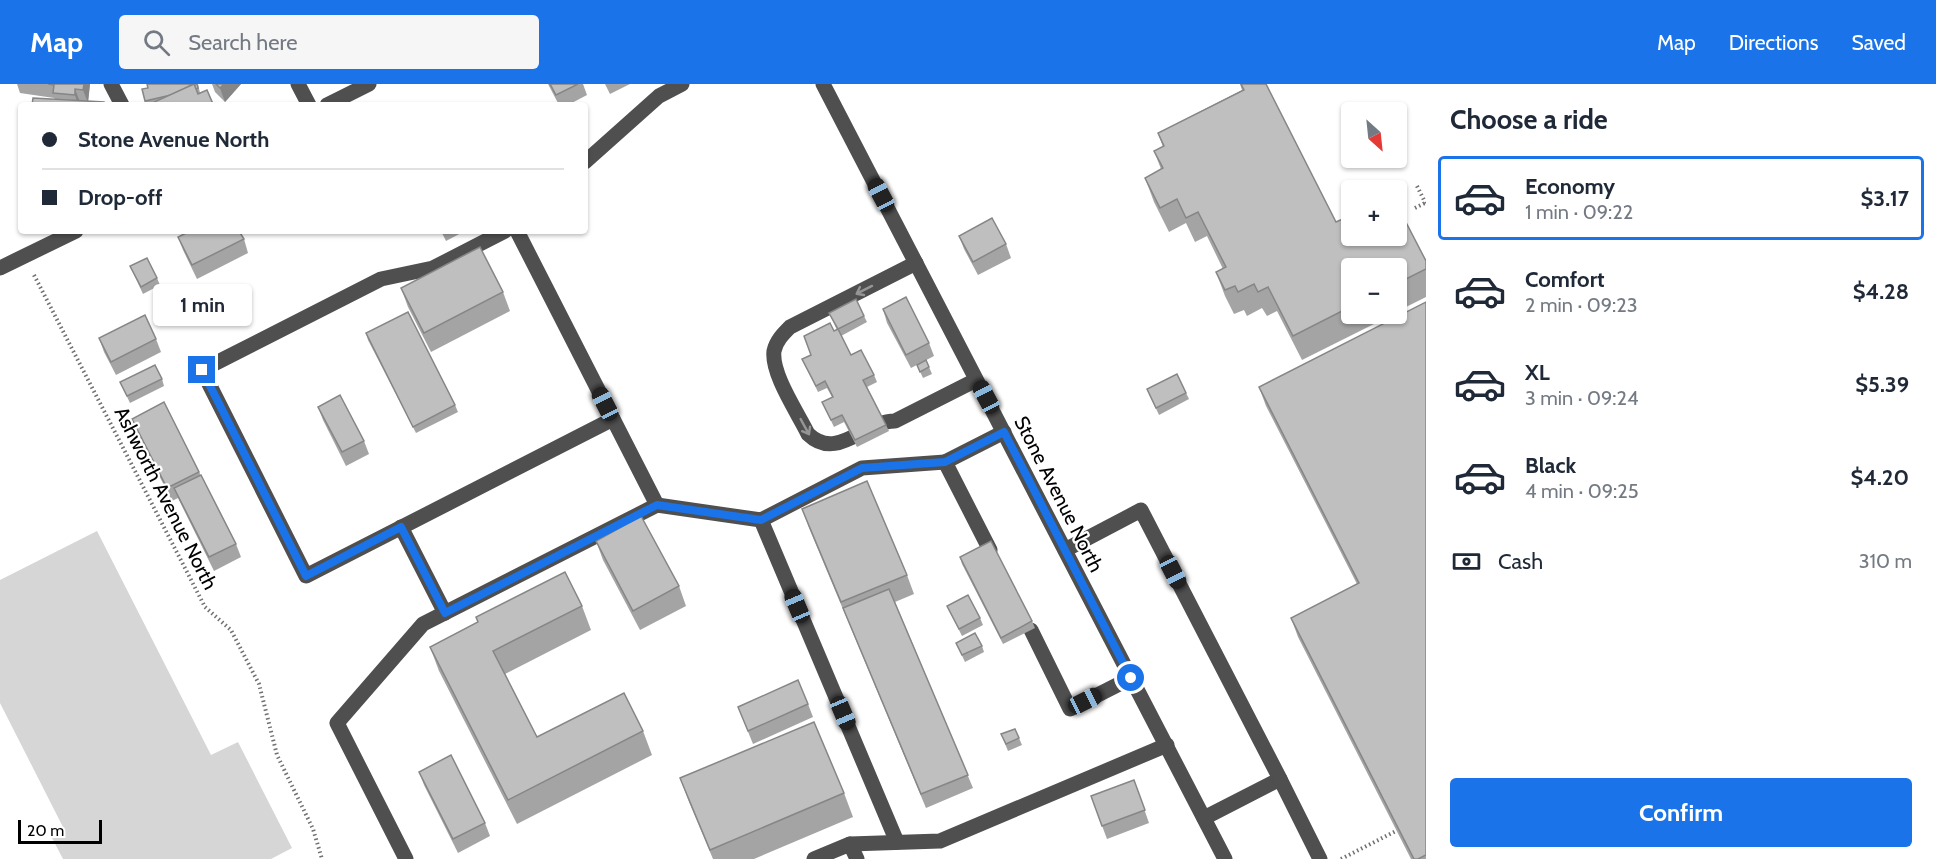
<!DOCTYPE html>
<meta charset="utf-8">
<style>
:root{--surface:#fff;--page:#f6f6f7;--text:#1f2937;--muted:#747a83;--line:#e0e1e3;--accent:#1a73e8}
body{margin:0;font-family:Cabin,sans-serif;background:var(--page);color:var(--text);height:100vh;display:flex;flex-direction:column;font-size:22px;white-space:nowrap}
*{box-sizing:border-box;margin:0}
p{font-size:20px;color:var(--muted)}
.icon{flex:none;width:33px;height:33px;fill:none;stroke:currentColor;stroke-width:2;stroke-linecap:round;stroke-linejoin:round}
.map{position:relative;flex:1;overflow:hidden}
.sheet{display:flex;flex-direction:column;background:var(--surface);width:510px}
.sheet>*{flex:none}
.banner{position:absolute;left:18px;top:18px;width:570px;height:132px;border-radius:6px;box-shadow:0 2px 4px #0004;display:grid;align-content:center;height:132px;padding:0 24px;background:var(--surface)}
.needle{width:39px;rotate:153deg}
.controls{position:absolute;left:1341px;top:18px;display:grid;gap:12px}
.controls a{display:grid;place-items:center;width:66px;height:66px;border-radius:6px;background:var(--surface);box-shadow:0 2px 4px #0004;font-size:30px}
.scale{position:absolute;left:18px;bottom:15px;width:84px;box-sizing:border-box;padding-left:6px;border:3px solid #000;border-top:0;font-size:16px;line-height:21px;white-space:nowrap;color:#000;-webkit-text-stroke:4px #fff;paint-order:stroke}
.end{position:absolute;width:27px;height:27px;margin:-14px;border:8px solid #1a73e8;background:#fff;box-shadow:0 0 0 3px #fff}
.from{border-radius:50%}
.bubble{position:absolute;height:42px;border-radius:6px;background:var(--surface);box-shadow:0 2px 4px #0004;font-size:20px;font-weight:700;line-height:42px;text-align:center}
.car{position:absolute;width:18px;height:36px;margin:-18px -9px;border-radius:8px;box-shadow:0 0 4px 2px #0007;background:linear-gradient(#222 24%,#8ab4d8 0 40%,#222 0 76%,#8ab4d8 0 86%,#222 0)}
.banner b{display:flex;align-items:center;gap:21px;height:57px;font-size:22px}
.banner b+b{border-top:2px solid var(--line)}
.banner i{width:15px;height:15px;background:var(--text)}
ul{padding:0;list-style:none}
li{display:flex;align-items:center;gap:18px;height:84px;margin:0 12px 9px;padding:0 12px;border:3px solid transparent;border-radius:6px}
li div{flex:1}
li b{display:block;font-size:22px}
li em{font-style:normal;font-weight:700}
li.active{border-color:var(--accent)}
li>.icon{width:54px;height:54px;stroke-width:1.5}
h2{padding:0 24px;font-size:27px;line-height:72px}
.pay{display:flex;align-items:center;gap:15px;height:66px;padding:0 24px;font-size:22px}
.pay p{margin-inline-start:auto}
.primary-button{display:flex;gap:12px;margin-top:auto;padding:12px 24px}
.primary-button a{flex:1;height:69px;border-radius:6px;background:var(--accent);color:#fff;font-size:24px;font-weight:700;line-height:69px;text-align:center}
header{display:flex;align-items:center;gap:36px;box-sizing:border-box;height:84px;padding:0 30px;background:var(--accent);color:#fff}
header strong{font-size:28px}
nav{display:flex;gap:33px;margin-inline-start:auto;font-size:21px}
.search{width:420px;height:54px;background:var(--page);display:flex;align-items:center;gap:15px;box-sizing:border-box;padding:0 21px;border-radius:6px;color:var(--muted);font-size:22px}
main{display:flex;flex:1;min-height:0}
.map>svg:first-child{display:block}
.green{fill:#d6d6d6}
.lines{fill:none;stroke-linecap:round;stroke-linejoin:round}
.path{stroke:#717171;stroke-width:4;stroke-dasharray:1.5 3;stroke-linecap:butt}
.minor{stroke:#4f4f4f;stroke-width:15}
.wall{fill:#a4a4a4}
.shaded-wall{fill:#868686}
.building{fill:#bfbfbf;stroke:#868686;stroke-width:1.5}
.oneway{stroke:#959595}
.route{stroke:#1a73e8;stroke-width:8}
.labels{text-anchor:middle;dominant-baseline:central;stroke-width:4.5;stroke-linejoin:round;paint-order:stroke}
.street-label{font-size:20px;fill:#000;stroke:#fff}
</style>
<header>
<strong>Map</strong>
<div class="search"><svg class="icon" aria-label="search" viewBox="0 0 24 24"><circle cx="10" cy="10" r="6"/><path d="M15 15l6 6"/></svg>Search here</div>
<nav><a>Map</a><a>Directions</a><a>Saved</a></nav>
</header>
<main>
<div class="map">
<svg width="1426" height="775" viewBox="0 0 1426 775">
<rect width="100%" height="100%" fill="#fff"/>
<!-- green -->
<polygon class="green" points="97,447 211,671 238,658 292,764 271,775 63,775 51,752 64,745 0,619 0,496"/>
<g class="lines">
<!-- path -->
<g class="path">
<polyline points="1417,102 1426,120"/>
<polyline points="1415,124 1425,119"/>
<polyline points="34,191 205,523 231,546 259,600 277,671 313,745 322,775"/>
<polyline points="1341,775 1396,747"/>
</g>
<!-- minor -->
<g class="minor">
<polyline points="111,0 122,21"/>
<polyline points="298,0 309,21"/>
<polyline points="823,0 1225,775"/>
<polyline points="327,21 369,0"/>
<polyline points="585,78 659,12 682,0"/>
<polyline points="505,147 433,184 381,195 202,286 306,492 613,335"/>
<path d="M 916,179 L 790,243 C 783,250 776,257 774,267 C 771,290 798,329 808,350 C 837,378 864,337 895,337 L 976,296"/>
<polyline points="0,184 76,147"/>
<polyline points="657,421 761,436 897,758"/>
<polyline points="761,436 862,384 945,378"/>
<polyline points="401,443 445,529"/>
<polyline points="990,466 945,378 1004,348"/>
<polyline points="1065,466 1141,426 1280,695 1204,734"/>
<polyline points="1031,546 1070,625 1131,594"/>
<polyline points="1280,695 1320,775"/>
<polyline points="850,760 857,775"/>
<polyline points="406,775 337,639 423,540 657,421 517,147"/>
<polyline points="814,775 850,760 940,757 1167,661"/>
</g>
</g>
<!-- wall -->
<g class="wall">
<polygon points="17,0 90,0 88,17 55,15 54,14 20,9"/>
<polygon points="147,0 198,0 200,9 207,6 214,21 146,21 145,17 148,4"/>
<polygon points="212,0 241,0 225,18 215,8"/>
<polygon points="548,0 583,0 587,11 568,21 559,21"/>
<polygon points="605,0 630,0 610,10"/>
<polygon points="1240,0 1266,0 1336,138 1426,177 1426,213 1396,228 1396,184 1352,184 1352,230 1394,230 1302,276 1277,227 1267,232 1262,224 1247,232 1244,226 1234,230 1225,212 1216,188 1223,185 1207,152 1195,158 1186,139 1169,148 1154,118 1145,94 1161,85 1154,67 1163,63 1158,49 1242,6"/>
<polygon points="441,147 465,147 446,157"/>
<polygon points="959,152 1006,160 1011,174 978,191 964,165"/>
<polygon points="178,153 244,155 248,169 197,195 183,166"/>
<polygon points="130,182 157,194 160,201 143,210"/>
<polygon points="401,204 503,208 510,227 431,268 408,223"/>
<polygon points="1426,218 1426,775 1411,775 1298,553 1291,534 1357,500 1266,322 1259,303"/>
<polygon points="883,225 929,259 934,272 911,284 887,239"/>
<polygon points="829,229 864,232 867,238 841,252 851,271 874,291 877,298 867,303 889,347 857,363 844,338 834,343 822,318 832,313 827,304 818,308 802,275 811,271 834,247 837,246"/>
<polygon points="366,249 455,321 458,328 416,349 368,256"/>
<polygon points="99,254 156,255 161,268 116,291 104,268"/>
<polygon points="917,281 929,283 932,290 923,294"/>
<polygon points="162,295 164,302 130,319 120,298"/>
<polygon points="1147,305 1186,309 1189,315 1159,331"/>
<polygon points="318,323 364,357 369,370 346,382 323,336"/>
<polygon points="132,335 199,388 236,460 241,473 214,487 178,414 172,417 137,348"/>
<polygon points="802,425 907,491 914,510 895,518 973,704 926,724 809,444"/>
<polygon points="596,457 679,502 686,522 640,546 603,476"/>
<polygon points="960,473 1032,537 1035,544 1003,560 962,480"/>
<polygon points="582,522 591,546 505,590 537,653 643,647 652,671 517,740 439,587 430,563 478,538 476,533"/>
<polygon points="947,522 980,534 983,541 962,552"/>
<polygon points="956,559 982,562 984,568 965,578"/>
<polygon points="808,620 813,633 753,660 738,623"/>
<polygon points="1015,645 1022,661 1008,667 1001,650"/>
<polygon points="419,688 485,739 490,752 458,769 424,701"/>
<polygon points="680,694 844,709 853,733 754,775 713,775 689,718"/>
<polygon points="1134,696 1149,739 1107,755 1091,712"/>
</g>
<!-- shaded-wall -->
<g class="shaded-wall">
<polygon points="84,0 90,0 88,19 83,6"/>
<polygon points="224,0 241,0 225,18 220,4"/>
<polygon points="75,5 80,18 78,21 75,11"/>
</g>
<!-- building -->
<g class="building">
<polygon points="48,0 84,0 83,6 75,5 75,11 53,9 54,1"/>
<polygon points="147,0 197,0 198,4 196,5 194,0 171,11 145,17 142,5 148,4"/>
<polygon points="194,0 198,10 207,6 213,20 153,21 152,19"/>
<polygon points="216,0 224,0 220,4"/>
<polygon points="550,0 578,0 556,11"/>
<polygon points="1241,0 1266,0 1336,138 1352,131 1352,152 1396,152 1396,119 1426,177 1426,185 1396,200 1396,184 1352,184 1352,222 1293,252 1268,203 1258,208 1254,200 1238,208 1235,202 1225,206 1216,188 1226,183 1198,128 1186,134 1177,115 1160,124 1145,94 1163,84 1154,67 1164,62 1158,49 1244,6"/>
<polygon points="33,14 104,18 104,21 32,21"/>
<polygon points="992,134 1006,160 973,178 959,152"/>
<polygon points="190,147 239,147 244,155 192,181 178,153"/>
<polygon points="480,163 503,208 424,249 401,204"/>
<polygon points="147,174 157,194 141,203 130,182"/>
<polygon points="906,213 929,259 906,271 883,225"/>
<polygon points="856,215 864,232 838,245 829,229"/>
<polygon points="1426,218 1426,771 1418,775 1414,775 1291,534 1359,499 1259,303"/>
<polygon points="408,228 455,321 413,343 366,249"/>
<polygon points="145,231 156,255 111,278 99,254"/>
<polygon points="830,239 834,247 838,245 851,271 861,266 874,291 863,296 886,341 855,356 842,331 831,336 822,318 833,313 825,297 816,302 802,275 811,271 804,252"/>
<polygon points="926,276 929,283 920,288 917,281"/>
<polygon points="155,281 162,295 127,312 120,298"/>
<polygon points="1177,290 1186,309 1156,324 1147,305"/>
<polygon points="340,311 364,357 342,368 318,323"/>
<polygon points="164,318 199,388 167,404 132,335"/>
<polygon points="201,391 236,460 209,473 174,404"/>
<polygon points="867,397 907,491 841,518 802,425"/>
<polygon points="641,432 679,502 633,527 596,457"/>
<polygon points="991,457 1032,537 1001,554 960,473"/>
<polygon points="565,488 582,522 493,567 537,653 624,609 643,647 508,716 430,563 478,538 476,533"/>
<polygon points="889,505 968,691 921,710 843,524"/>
<polygon points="968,511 980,534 959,545 947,522"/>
<polygon points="975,549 982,562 962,571 956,559"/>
<polygon points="798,596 808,620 748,647 738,623"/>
<polygon points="814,638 844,709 710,766 680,694"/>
<polygon points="1015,645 1019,654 1006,660 1001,650"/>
<polygon points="451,671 485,739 453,755 419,688"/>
<polygon points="1134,696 1145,726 1102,742 1091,712"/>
</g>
<!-- one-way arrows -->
<defs><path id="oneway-shaft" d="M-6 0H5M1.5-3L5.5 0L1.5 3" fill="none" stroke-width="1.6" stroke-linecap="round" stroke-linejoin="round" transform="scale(1.5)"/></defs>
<g class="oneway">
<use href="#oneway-shaft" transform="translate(864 206) rotate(153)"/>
<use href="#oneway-shaft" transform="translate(805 343) rotate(61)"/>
</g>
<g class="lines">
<!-- route -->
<polyline class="route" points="202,286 306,492 401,443 445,529 657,421 761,436 862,384 945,378 1004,348 1131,594"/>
</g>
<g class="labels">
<!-- street labels -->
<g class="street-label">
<text transform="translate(1059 410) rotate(63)">Stone Avenue North</text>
<text transform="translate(166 414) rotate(63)">Ashworth Avenue North</text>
</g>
</g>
</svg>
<div class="controls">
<a><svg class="needle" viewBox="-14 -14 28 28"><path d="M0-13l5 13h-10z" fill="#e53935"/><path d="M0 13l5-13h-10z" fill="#747a83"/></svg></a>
<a>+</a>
<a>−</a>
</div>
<div class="scale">20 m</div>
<i class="end from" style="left:1131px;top:594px"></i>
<i class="end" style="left:202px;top:286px"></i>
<div class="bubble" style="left:153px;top:200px;width:99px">1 min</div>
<i class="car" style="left:881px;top:111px;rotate:332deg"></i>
<i class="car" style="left:986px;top:313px;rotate:332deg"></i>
<i class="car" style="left:605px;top:320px;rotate:333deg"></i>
<i class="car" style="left:1173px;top:488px;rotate:153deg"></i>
<i class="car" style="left:797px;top:522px;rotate:337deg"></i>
<i class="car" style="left:1085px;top:617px;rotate:63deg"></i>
<i class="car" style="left:843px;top:629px;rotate:157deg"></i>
<div class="banner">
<b><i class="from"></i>Stone Avenue North</b>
<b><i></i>Drop-off</b>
</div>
</div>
<section class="sheet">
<h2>Choose a ride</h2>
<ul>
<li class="active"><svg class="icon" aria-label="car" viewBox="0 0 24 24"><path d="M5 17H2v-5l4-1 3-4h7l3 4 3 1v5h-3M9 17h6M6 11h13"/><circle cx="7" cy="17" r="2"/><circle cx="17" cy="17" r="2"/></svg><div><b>Economy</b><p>1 min · 09:22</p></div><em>$3.17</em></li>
<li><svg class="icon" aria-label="car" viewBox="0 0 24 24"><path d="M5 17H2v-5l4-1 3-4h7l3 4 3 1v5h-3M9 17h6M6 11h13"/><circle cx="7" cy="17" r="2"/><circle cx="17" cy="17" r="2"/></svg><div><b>Comfort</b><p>2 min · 09:23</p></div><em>$4.28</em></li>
<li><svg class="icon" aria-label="car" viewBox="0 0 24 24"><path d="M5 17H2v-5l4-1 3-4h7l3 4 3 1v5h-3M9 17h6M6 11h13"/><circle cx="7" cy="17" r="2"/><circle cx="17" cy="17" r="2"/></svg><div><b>XL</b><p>3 min · 09:24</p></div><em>$5.39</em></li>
<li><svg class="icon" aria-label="car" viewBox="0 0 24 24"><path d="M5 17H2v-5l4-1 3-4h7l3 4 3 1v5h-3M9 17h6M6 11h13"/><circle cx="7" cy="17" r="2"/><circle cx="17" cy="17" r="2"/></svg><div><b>Black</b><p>4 min · 09:25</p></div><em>$4.20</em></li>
</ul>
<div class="pay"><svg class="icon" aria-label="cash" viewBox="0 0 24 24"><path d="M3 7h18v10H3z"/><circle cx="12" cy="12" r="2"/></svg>Cash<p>310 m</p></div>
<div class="primary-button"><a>Confirm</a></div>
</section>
</main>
